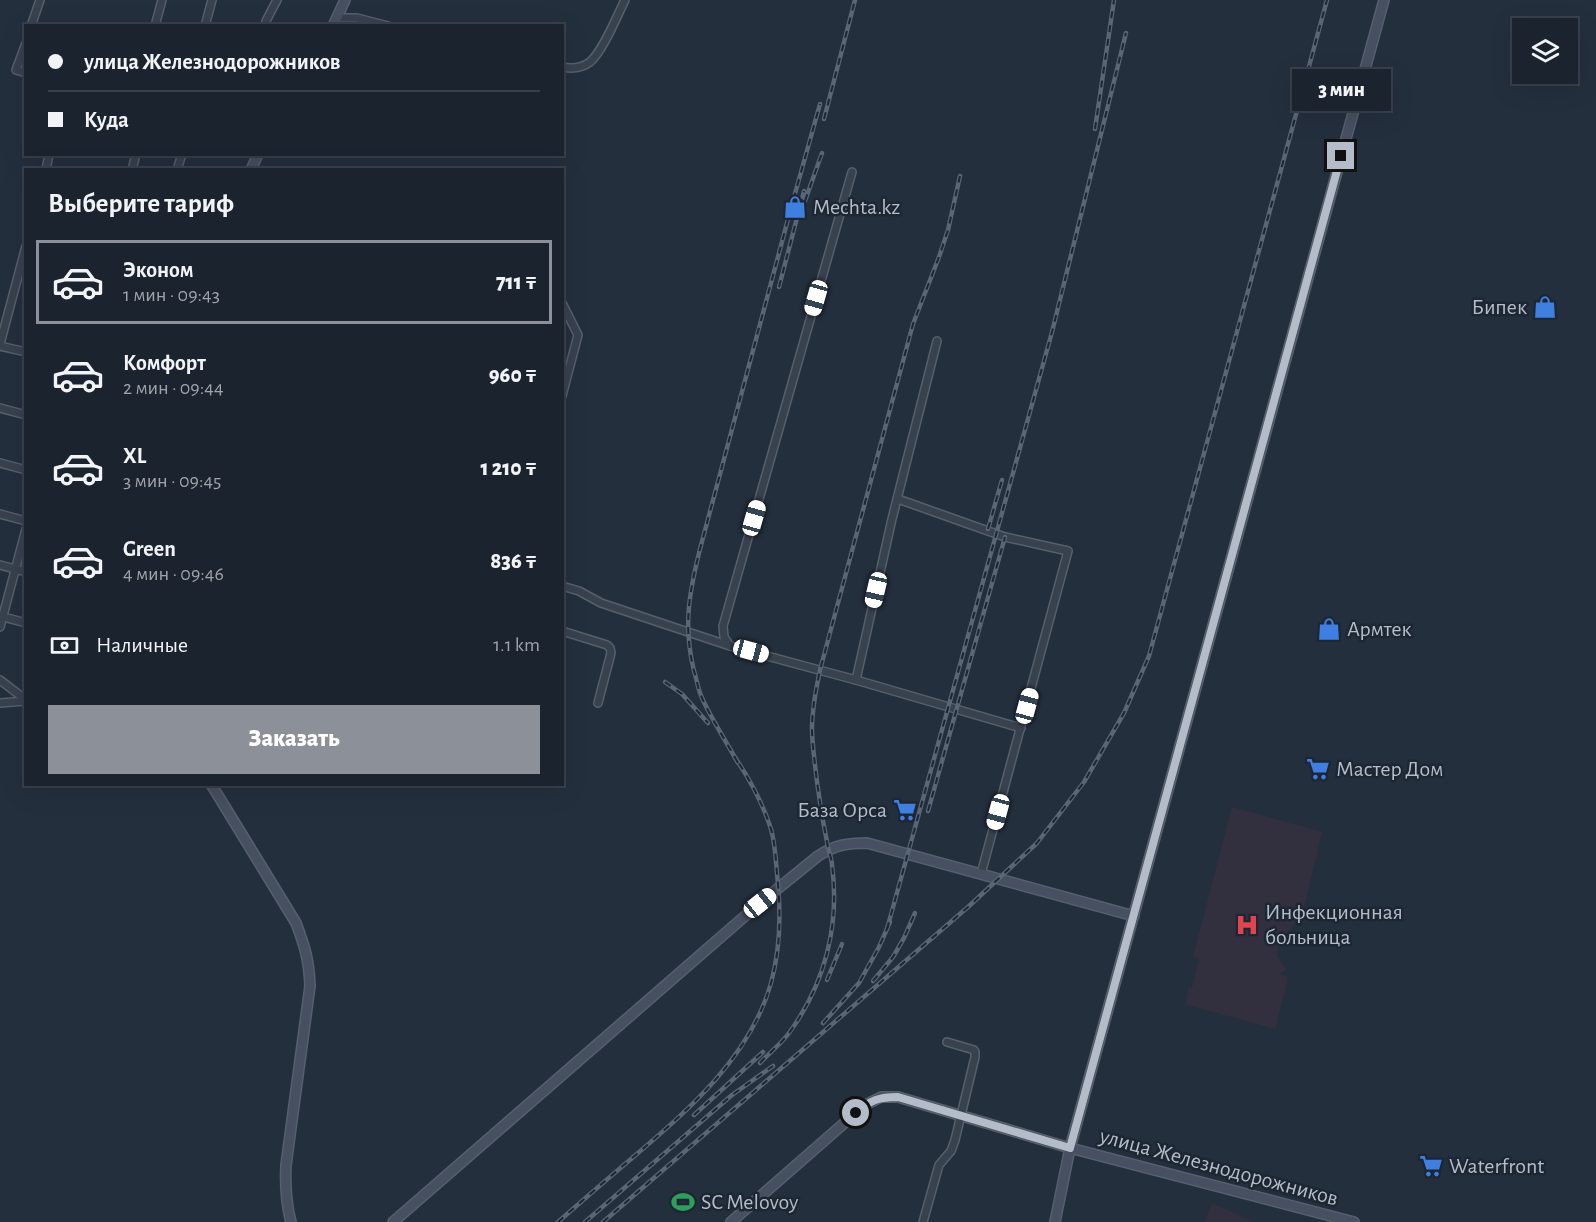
<!DOCTYPE html>
<html lang="ru">
<meta charset="utf-8">
<style>
:root{--surface:#1b232e;--page:#282f3a;--text:#f1f3f6;--muted:#a0a4aa;--line:#39404a;--accent:#8c9099}
body{margin:0;font-family:"Alegreya Sans",sans-serif;background:var(--page);color:var(--text);height:100vh;display:flex;flex-direction:column;font-size:22px;white-space:nowrap}
*{box-sizing:border-box;margin:0}
p{font-size:20px;color:var(--muted)}
.icon{flex:none;width:33px;height:33px;fill:none;stroke:currentColor;stroke-width:2;stroke-linecap:round;stroke-linejoin:round}
.map{position:relative;flex:1;overflow:hidden}
.sheet{position:absolute;left:24px;top:168px;width:540px;height:618px;display:flex;flex-direction:column;background:var(--surface);border-radius:0px;box-shadow:0 6px 24px #0002,0 0 0 2px var(--line)}
.sheet>*{flex:none}
.top-card{position:absolute;left:24px;top:24px;width:540px;height:132px;border-radius:0px;box-shadow:0 6px 24px #0002,0 0 0 2px var(--line);display:grid;align-content:center;height:132px;padding:0 24px;background:var(--surface)}
.buttons{position:absolute;left:1512px;top:18px;display:grid;gap:12px}
.buttons a{display:grid;place-items:center;width:66px;height:66px;border-radius:0px;background:var(--surface);box-shadow:0 6px 24px #0002,0 0 0 2px var(--line);font-size:30px}
.end{position:absolute;width:27px;height:27px;margin:-14px;border:8px solid #b4bcc9;background:#111;box-shadow:0 0 0 3px #111}
.from{border-radius:50%}
.bubble{position:absolute;height:42px;border-radius:0px;background:var(--surface);box-shadow:0 6px 24px #0002,0 0 0 2px var(--line);font-size:20px;font-weight:800;line-height:42px;text-align:center}
.car{position:absolute;width:18px;height:36px;margin:-18px -9px;border-radius:8px;box-shadow:0 0 4px 2px #0007;background:linear-gradient(#fff 24%,#345 0 40%,#fff 0 76%,#345 0 86%,#fff 0)}
.top-card b{display:flex;align-items:center;gap:21px;height:57px;font-size:22px}
.top-card b+b{border-top:2px solid var(--line)}
.top-card i{width:15px;height:15px;background:var(--text)}
ul{padding:0;list-style:none}
li{display:flex;align-items:center;gap:18px;height:84px;margin:0 12px 9px;padding:0 12px;border:3px solid transparent;border-radius:0px}
li div{flex:1}
li b{display:block;font-size:22px}
li em{font-style:normal;font-weight:800}
li.active{border-color:var(--accent)}
li>.icon{width:54px;height:54px;stroke-width:1.5}
h2{padding:0 24px;font-size:27px;line-height:72px}
.pay{display:flex;align-items:center;gap:15px;height:66px;padding:0 24px;font-size:22px}
.pay p{margin-inline-start:auto}
.primary-button{display:flex;gap:12px;margin-top:auto;padding:12px 24px}
.primary-button a{flex:1;height:69px;border-radius:0px;background:var(--accent);color:#fff;font-size:24px;font-weight:800;line-height:69px;text-align:center}
.map>svg:first-child{display:block}
.medical{fill:#32303f}
.lines{fill:none;stroke-linecap:round;stroke-linejoin:round}
.street-casing{stroke:#565f6c;stroke-width:10}
.secondary-casing{stroke:#565f6c;stroke-width:12}
.street{stroke:#38414e;stroke-width:7}
.secondary{stroke:#465061;stroke-width:9}
.rail-casing{stroke:#5a6575;stroke-width:4.5}
.rail{stroke:#1d2633;stroke-width:2;stroke-dasharray:7;stroke-linecap:butt}
.route{stroke:#b4bcc9;stroke-width:8}
.labels{text-anchor:middle;dominant-baseline:central;stroke-width:5;stroke-linejoin:round;paint-order:stroke}
.poi-label{font-size:22px;fill:#b4bcc9;stroke:#1d2633;text-anchor:start}
.street-label{font-size:22px;fill:#b4bcc9;stroke:#1d2633}
</style>
<div class="map">
<svg width="1596" height="1222" viewBox="0 0 1596 1222">
<rect width="100%" height="100%" fill="#242f3e"/>
<!-- medical -->
<g class="medical">
<polygon points="1232,807 1322,832 1303,911 1278,948 1277,956 1286,969 1280,974 1288,977 1275,1029 1185,1004 1189,987 1192,988 1199,959 1193,957"/>
<polygon points="1212,1203 1253,1222 1205,1222"/>
</g>
<g class="lines">
<!-- street casing -->
<g class="street-casing">
<g id="street">
<polyline points="338,18 357,18 388,26"/>
<polyline points="31,26 40,0"/>
<polyline points="155,26 162,0"/>
<polyline points="205,26 212,0"/>
<polyline points="266,26 266,21 277,0"/>
<polyline points="26,43 16,70 26,73"/>
<path d="M 562,67 C 572,69 582,68 590,62 C 603,51 617,16 625,0"/>
<polyline points="46,170 49,154"/>
<polyline points="132,170 136,154"/>
<polyline points="177,170 182,154"/>
<polyline points="852,172 723,626 724,637 730,646 856,680 1021,728"/>
<polyline points="562,303 578,335 562,396"/>
<polyline points="0,344 26,246"/>
<polyline points="0,346 26,352"/>
<polyline points="0,408 26,415"/>
<polyline points="0,463 26,470"/>
<polyline points="898,499 1005,537 1068,551 981,874"/>
<polyline points="0,514 26,521"/>
<polyline points="0,565 26,572"/>
<polyline points="562,586 579,591 601,603 730,646"/>
<polyline points="0,616 26,623"/>
<polyline points="0,627 26,529"/>
<polyline points="562,631 607,645 610,648 611,653 598,703"/>
<polyline points="0,680 26,700"/>
<polyline points="856,680 892,519 937,341"/>
<polyline points="0,703 26,701"/>
<polyline points="923,1222 939,1165 951,1151 955,1140 975,1057 975,1052 974,1050 947,1042"/>
</g>
</g>
<!-- secondary casing -->
<g class="secondary-casing">
<g id="secondary">
<polyline points="333,26 345,0"/>
<polyline points="251,170 258,154"/>
<path d="M 211,784 L 296,923 C 305,947 309,960 310,986 L 286,1165 C 285,1185 286,1203 291,1222"/>
<path d="M 393,1222 L 760,903 L 818,856 C 835,845 847,843 867,843 L 1134,916"/>
<polyline points="731,1222 865,1105 881,1097 898,1097 1070,1148 1354,1222"/>
<polyline points="1055,1222 1070,1148 1384,0"/>
</g>
</g>
<!-- street -->
<use href="#street" class="street"/>
<!-- secondary -->
<use href="#secondary" class="secondary"/>
<!-- rail casing -->
<g class="rail-casing">
<g id="rail">
<polyline points="824,119 855,0"/>
<polyline points="1095,129 1114,0"/>
<polyline points="805,201 822,153"/>
<polyline points="779,287 804,191"/>
<polyline points="988,529 1002,480"/>
<polyline points="665,682 682,694 708,723"/>
<path d="M 738,763 C 726,741 712,720 702,698 C 698,690 697,680 694,671 C 683,626 689,593 700,549 L 791,208 L 820,104"/>
<polyline points="928,811 1005,537"/>
<polyline points="887,929 1052,332 1126,33"/>
<polyline points="827,980 842,944"/>
<polyline points="873,981 893,957 904,938 915,913"/>
<polyline points="823,1023 859,983 879,947 890,922"/>
<path d="M 760,1063 C 769,1053 781,1044 789,1033 C 825,984 840,925 832,865 C 832,859 829,853 828,847 C 822,817 817,786 814,756 C 813,747 812,738 812,729 C 812,709 816,689 820,670 L 913,324 L 939,257 L 948,230 L 960,176"/>
<polyline points="694,1115 763,1052"/>
<path d="M 558,1222 C 582,1201 606,1180 631,1159 C 687,1111 750,1058 771,983 C 780,950 781,917 778,884 C 776,866 776,847 771,829 C 763,804 749,778 734,756"/>
<polyline points="585,1222 732,1095 773,1066"/>
<polyline points="603,1222 968,907 1037,843 1084,782 1124,713 1149,656 1327,0"/>
</g>
</g>
<!-- rail -->
<use href="#rail" class="rail"/>
</g>
<g class="lines">
<!-- route -->
<path class="route" d="M 856,1113 C 871,1100 878,1097 898,1097 L 1070,1148 L 1341,156"/>
</g>
<!-- icons -->
<defs>
<g id="shop-bare" transform="scale(1.8)"><path d="M-5-2.5h2.3a2.7 3.5 0 0 1 5.4 0H5L5.5 6h-11ZM-1.5-2.5h3a1.5 2.3 0 0 0-3 0Z" fill="#3f7fe0" stroke="#1d2633" stroke-width="2.5" paint-order="stroke"/></g>
<g id="supermarket-bare" transform="scale(1.8)"><path d="M-6-5.5h2.5l.6 2H6L4.5 2H-2.5L-4.4-4H-6ZM-1.5 3.2a1.3 1.3 0 1 0 .1 0ZM3 3.2a1.3 1.3 0 1 0 .1 0Z" fill="#3f7fe0" stroke="#1d2633" stroke-width="2.5" paint-order="stroke"/></g>
<g id="hospital-bare" transform="scale(1.8)"><path d="M-5-5h3v3.5h4V-5h3V5h-3V1.5h-4V5h-3Z" fill="#e0444e" stroke="#1d2633" stroke-width="2.5" paint-order="stroke"/></g>
<g id="stadium-bare" transform="scale(1.8)"><path d="M0-5a6.5 5 0 1 0 0 10a6.5 5 0 1 0 0-10ZM-3.5-1.8h7v3.6h-7Z" fill="#2e9e5b" stroke="#1d2633" stroke-width="2.5" paint-order="stroke"/></g>
</defs>
<g fill-rule="evenodd">
<use href="#shop-bare" x="795" y="207"/>
<use href="#shop-bare" x="1545" y="307"/>
<use href="#shop-bare" x="1329" y="629"/>
<use href="#supermarket-bare" x="1318" y="769"/>
<use href="#supermarket-bare" x="905" y="810"/>
<use href="#hospital-bare" x="1247" y="925"/>
<use href="#supermarket-bare" x="1431" y="1166"/>
<use href="#stadium-bare" x="683" y="1202"/>
</g>
<g class="labels">
<!-- poi labels -->
<g class="poi-label">
<text x="813" y="207">Mechta.kz</text>
<text x="1527" y="307" text-anchor="end">Бипек</text>
<text x="1347" y="629">Армтек</text>
<text x="1336" y="769">Мастер Дом</text>
<text x="887" y="810" text-anchor="end">База Орса</text>
<text x="1265" y="912">Инфекционная<tspan x="1265" dy="25">больница</tspan></text>
<text x="1449" y="1166">Waterfront</text>
<text x="701" y="1202">SC Melovoy</text>
</g>
<!-- street labels -->
<g class="street-label">
<text transform="translate(1219 1167) rotate(15)">улица Железнодорожников</text>
</g>
</g>
</svg>
<div class="buttons">
<a><svg class="icon" aria-label="layers" viewBox="0 0 24 24"><path d="M12 4l9 5-9 5-9-5zM3 14l9 5 9-5"/></svg></a>
</div>
<i class="end from" style="left:856px;top:1113px"></i>
<i class="end" style="left:1341px;top:156px"></i>
<div class="bubble" style="left:1292px;top:69px;width:99px">3 мин</div>
<i class="car" style="left:816px;top:298px;rotate:196deg"></i>
<i class="car" style="left:754px;top:518px;rotate:16deg"></i>
<i class="car" style="left:876px;top:590px;rotate:193deg"></i>
<i class="car" style="left:751px;top:651px;rotate:105deg"></i>
<i class="car" style="left:1027px;top:706px;rotate:15deg"></i>
<i class="car" style="left:998px;top:812px;rotate:195deg"></i>
<i class="car" style="left:760px;top:903px;rotate:51deg"></i>
<div class="top-card">
<b><i class="from"></i>улица Железнодорожников</b>
<b><i></i>Куда</b>
</div>
<section class="sheet">
<h2>Выберите тариф</h2>
<ul>
<li class="active"><svg class="icon" aria-label="car" viewBox="0 0 24 24"><path d="M5 17H2v-5l4-1 3-4h7l3 4 3 1v5h-3M9 17h6M6 11h13"/><circle cx="7" cy="17" r="2"/><circle cx="17" cy="17" r="2"/></svg><div><b>Эконом</b><p>1 мин · 09:43</p></div><em>711 ₸</em></li>
<li><svg class="icon" aria-label="car" viewBox="0 0 24 24"><path d="M5 17H2v-5l4-1 3-4h7l3 4 3 1v5h-3M9 17h6M6 11h13"/><circle cx="7" cy="17" r="2"/><circle cx="17" cy="17" r="2"/></svg><div><b>Комфорт</b><p>2 мин · 09:44</p></div><em>960 ₸</em></li>
<li><svg class="icon" aria-label="car" viewBox="0 0 24 24"><path d="M5 17H2v-5l4-1 3-4h7l3 4 3 1v5h-3M9 17h6M6 11h13"/><circle cx="7" cy="17" r="2"/><circle cx="17" cy="17" r="2"/></svg><div><b>XL</b><p>3 мин · 09:45</p></div><em>1 210 ₸</em></li>
<li><svg class="icon" aria-label="car" viewBox="0 0 24 24"><path d="M5 17H2v-5l4-1 3-4h7l3 4 3 1v5h-3M9 17h6M6 11h13"/><circle cx="7" cy="17" r="2"/><circle cx="17" cy="17" r="2"/></svg><div><b>Green</b><p>4 мин · 09:46</p></div><em>836 ₸</em></li>
</ul>
<div class="pay"><svg class="icon" aria-label="cash" viewBox="0 0 24 24"><path d="M3 7h18v10H3z"/><circle cx="12" cy="12" r="2"/></svg>Наличные<p>1.1 km</p></div>
<div class="primary-button"><a>Заказать</a></div>
</section>
</div>
